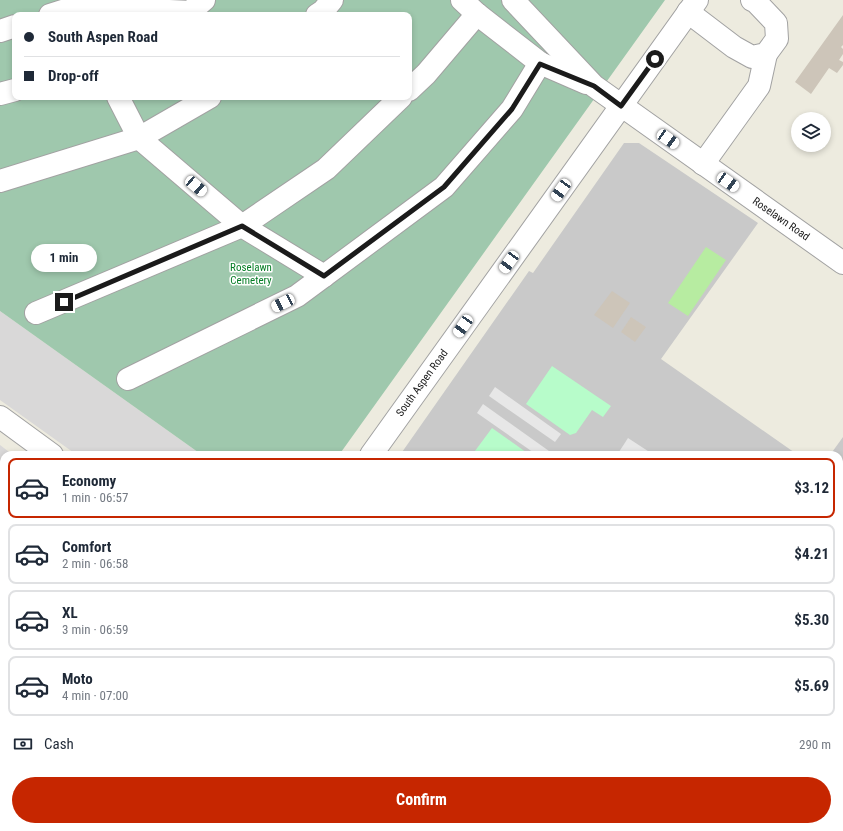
<!DOCTYPE html>
<meta charset="utf-8">
<style>
:root{--surface:#fff;--page:#f2f2f3;--text:#1f2937;--muted:#747a83;--line:#e0e1e3;--accent:#c62600}
body{margin:0;font-family:"Roboto Condensed",sans-serif;background:var(--page);color:var(--text);height:100vh;display:flex;flex-direction:column;font-size:15px;white-space:nowrap}
*{box-sizing:border-box;margin:0}
p{font-size:13px;color:var(--muted)}
.icon{flex:none;width:22px;height:22px;fill:none;stroke:currentColor;stroke-width:2;stroke-linecap:round;stroke-linejoin:round}
.map{position:relative;flex:1;overflow:hidden}
.side{position:absolute;left:0px;top:451px;width:843px;height:380px;display:flex;flex-direction:column;background:var(--surface);border-radius:12px 12px 0 0;box-shadow:0 2px 6px #0003}
.side>*{flex:none}
.top-card{position:absolute;left:12px;top:12px;width:400px;height:88px;border-radius:8px;box-shadow:0 2px 6px #0003;display:grid;align-content:center;height:88px;padding:0 12px;background:var(--surface)}
.fabs{position:absolute;left:791px;top:112px;display:grid;gap:8px}
.fabs a{display:grid;place-items:center;width:40px;height:40px;border-radius:50%;background:var(--surface);box-shadow:0 2px 6px #0003;font-size:20px}
.end{position:absolute;width:18px;height:18px;margin:-9px;border:5px solid #1b1b1b;background:#fff;box-shadow:0 0 0 2px #fff}
.from{border-radius:50%}
.bubble{position:absolute;height:28px;border-radius:14px;background:var(--surface);box-shadow:0 2px 6px #0003;font-size:13px;font-weight:700;line-height:28px;text-align:center}
.car{position:absolute;width:12px;height:24px;margin:-12px -6px;border-radius:5px;box-shadow:0 0 3px 1px #0007;background:linear-gradient(#fff 24%,#345 0 40%,#fff 0 76%,#345 0 86%,#fff 0)}
.top-card b{display:flex;align-items:center;gap:14px;height:38px;font-size:15px}
.top-card b+b{border-top:1px solid var(--line)}
.top-card i{width:10px;height:10px;background:var(--text)}
ul{padding:7px 0 0;list-style:none}
li{display:flex;align-items:center;gap:12px;height:60px;margin:0 8px 6px;padding:0 4px;border:2px solid var(--line);border-radius:8px}
li div{flex:1}
li b{display:block;font-size:15px}
li em{font-style:normal;font-weight:700}
li.selected{border-color:var(--accent)}
li>.icon{width:36px;height:36px;stroke-width:1.5}
.pay{display:flex;align-items:center;gap:10px;height:44px;padding:0 12px;font-size:15px}
.pay p{margin-inline-start:auto}
.cta{display:flex;gap:8px;margin-top:auto;padding:8px 12px}
.cta a{flex:1;height:46px;border-radius:24px;background:var(--accent);color:#fff;font-size:16px;font-weight:700;line-height:46px;text-align:center}
.map>svg:first-child{display:block}
.residential{fill:#d9d8d8}
.commercial{fill:#f0d5cc}
.religious{fill:#c9c9c9}
.grass{fill:#b7eca1}
.cemetery{fill:#9fc8ad;fill-rule:evenodd}
.park{fill:#b7fcca}
.pitch{fill:#77e2ce}
.parking{fill:#e7e7e7}
.building{fill:#cdc5b9}
.lines{fill:none;stroke-linecap:round;stroke-linejoin:round}
.minor-casing{stroke:#a2a2a2;stroke-width:24}
.minor{stroke:#fff;stroke-width:22}
.route{stroke:#1b1b1b;stroke-width:5}
.labels{text-anchor:middle;dominant-baseline:central;stroke-width:3;stroke-linejoin:round;paint-order:stroke}
.street-label{font-size:11px;fill:#1b1b1b;stroke:#fff}
.park-label{font-size:11px;fill:#057d26;stroke:#fff}
</style>
<div class="map">
<svg width="843" height="831" viewBox="0 0 843 831">
<rect width="100%" height="100%" fill="#edebdf"/>
<!-- residential -->
<g class="residential">
<polygon points="0,311 202,455 77,455 0,400"/>
<polygon points="0,445 13,455 4,455 4,668 0,665"/>
<polygon points="843,796 843,831 801,831 806,827 839,827 839,799"/>
</g>
<!-- commercial -->
<polygon class="commercial" points="0,698 4,701 4,827 80,827 77,831 0,831"/>
<!-- religious -->
<g class="religious">
<polygon points="624,143 639,143 758,223 661,359 798,455 400,455 529,271 533,273"/>
<polygon points="843,437 843,796 839,799 839,455 830,455"/>
<polygon points="139,827 806,827 801,831 137,831"/>
</g>
<!-- grass -->
<polygon class="grass" points="706,247 726,260 688,316 668,303"/>
<!-- cemetery -->
<path class="cemetery" d="M 0,0 L 665,0 L 339,455 L 202,455 L 0,311 ZM 15,15 L 409,15 L 409,97 L 15,97 Z"/>
<!-- park -->
<g class="park">
<polygon points="552,366 611,406 603,417 592,410 576,433 570,435 526,404"/>
<polygon points="492,428 530,455 472,455"/>
</g>
<!-- pitch -->
<g class="pitch">
<polygon points="839,509 843,512 843,765 839,768"/>
<polygon points="439,827 715,827 711,831 436,831"/>
</g>
<!-- parking -->
<g class="parking">
<polygon points="495,387 561,434 555,442 489,396"/>
<polygon points="483,404 549,451 547,455 537,455 477,413"/>
<polygon points="628,438 654,455 617,455"/>
<polygon points="0,814 4,817 4,827 17,827 23,831 0,831"/>
</g>
<!-- building -->
<g class="building">
<polygon points="843,15 843,45 841,47 843,49 843,54 839,60 843,62 843,65 837,73 829,68 811,94 795,82"/>
<polygon points="612,291 630,303 613,328 594,315"/>
<polygon points="631,317 646,327 635,342 621,332"/>
<polygon points="3,482 4,483 4,507 0,512 0,486"/>
<polygon points="2,586 4,587 4,638 0,635 0,590"/>
<polygon points="0,734 4,737 4,808 0,806"/>
<polygon points="30,827 59,827 56,831 36,831"/>
</g>
<g class="lines">
<!-- minor casing -->
<g class="minor-casing">
<g id="minor">
<polyline points="462,0 477,14 540,63 586,83"/>
<polyline points="513,0 594,86 843,263"/>
<polyline points="688,12 734,47 752,57 766,54 777,39 776,23 756,2 752,0"/>
<polyline points="50,15 72,8 128,9 190,12"/>
<polyline points="185,15 190,12 204,0"/>
<polyline points="317,15 323,11 332,0"/>
<polyline points="0,31 15,26"/>
<polyline points="409,90 426,74 477,14"/>
<polyline points="0,94 15,90"/>
<polyline points="118,97 139,138 242,226 324,276"/>
<polyline points="703,164 759,86 766,54"/>
<polyline points="0,181 139,138 210,97"/>
<polyline points="36,313 242,226 326,169 401,97"/>
<polyline points="128,379 297,296 444,187 512,109 540,63"/>
<polyline points="0,417 52,455"/>
<polyline points="371,455 697,0"/>
<polyline points="0,681 4,684"/>
<polyline points="839,799 843,796"/>
<polyline points="223,827 228,831"/>
<polyline points="287,827 292,831"/>
<polyline points="375,827 380,831"/>
<polyline points="103,831 106,827"/>
<polyline points="129,831 132,827"/>
<polyline points="178,831 181,827"/>
<polyline points="255,831 258,827"/>
<polyline points="413,831 415,827"/>
<polyline points="801,831 806,827"/>
</g>
</g>
<!-- minor -->
<use href="#minor" class="minor"/>
</g>
<g class="lines">
<!-- route -->
<polyline class="route" points="64,302 242,226 324,276 444,187 512,109 540,64 594,86 621,106 655,59"/>
</g>
<g class="labels">
<!-- street labels -->
<g class="street-label">
<text transform="translate(781 219) rotate(35)">Roselawn Road</text>
<text transform="translate(422 383) rotate(-54)">South Aspen Road</text>
</g>
<!-- park labels -->
<g class="park-label">
<text x="251" y="267">Roselawn<tspan x="251" dy="13">Cemetery</tspan></text>
</g>
</g>
</svg>
<div class="fabs">
<a><svg class="icon" aria-label="layers" viewBox="0 0 24 24"><path d="M12 4l9 5-9 5-9-5zM3 14l9 5 9-5"/></svg></a>
</div>
<i class="end from" style="left:655px;top:59px"></i>
<i class="end" style="left:64px;top:302px"></i>
<div class="bubble" style="left:31px;top:244px;width:66px">1 min</div>
<i class="car" style="left:668px;top:139px;rotate:125deg"></i>
<i class="car" style="left:728px;top:182px;rotate:125deg"></i>
<i class="car" style="left:196px;top:186px;rotate:131deg"></i>
<i class="car" style="left:561px;top:190px;rotate:216deg"></i>
<i class="car" style="left:509px;top:262px;rotate:216deg"></i>
<i class="car" style="left:283px;top:303px;rotate:244deg"></i>
<i class="car" style="left:463px;top:326px;rotate:215deg"></i>
<div class="top-card">
<b><i class="from"></i>South Aspen Road</b>
<b><i></i>Drop-off</b>
</div>
<section class="side">
<ul>
<li class="selected"><svg class="icon" aria-label="car" viewBox="0 0 24 24"><path d="M5 17H2v-5l4-1 3-4h7l3 4 3 1v5h-3M9 17h6M6 11h13"/><circle cx="7" cy="17" r="2"/><circle cx="17" cy="17" r="2"/></svg><div><b>Economy</b><p>1 min · 06:57</p></div><em>$3.12</em></li>
<li><svg class="icon" aria-label="car" viewBox="0 0 24 24"><path d="M5 17H2v-5l4-1 3-4h7l3 4 3 1v5h-3M9 17h6M6 11h13"/><circle cx="7" cy="17" r="2"/><circle cx="17" cy="17" r="2"/></svg><div><b>Comfort</b><p>2 min · 06:58</p></div><em>$4.21</em></li>
<li><svg class="icon" aria-label="car" viewBox="0 0 24 24"><path d="M5 17H2v-5l4-1 3-4h7l3 4 3 1v5h-3M9 17h6M6 11h13"/><circle cx="7" cy="17" r="2"/><circle cx="17" cy="17" r="2"/></svg><div><b>XL</b><p>3 min · 06:59</p></div><em>$5.30</em></li>
<li><svg class="icon" aria-label="car" viewBox="0 0 24 24"><path d="M5 17H2v-5l4-1 3-4h7l3 4 3 1v5h-3M9 17h6M6 11h13"/><circle cx="7" cy="17" r="2"/><circle cx="17" cy="17" r="2"/></svg><div><b>Moto</b><p>4 min · 07:00</p></div><em>$5.69</em></li>
</ul>
<div class="pay"><svg class="icon" aria-label="cash" viewBox="0 0 24 24"><path d="M3 7h18v10H3z"/><circle cx="12" cy="12" r="2"/></svg>Cash<p>290 m</p></div>
<div class="cta"><a>Confirm</a></div>
</section>
</div>
